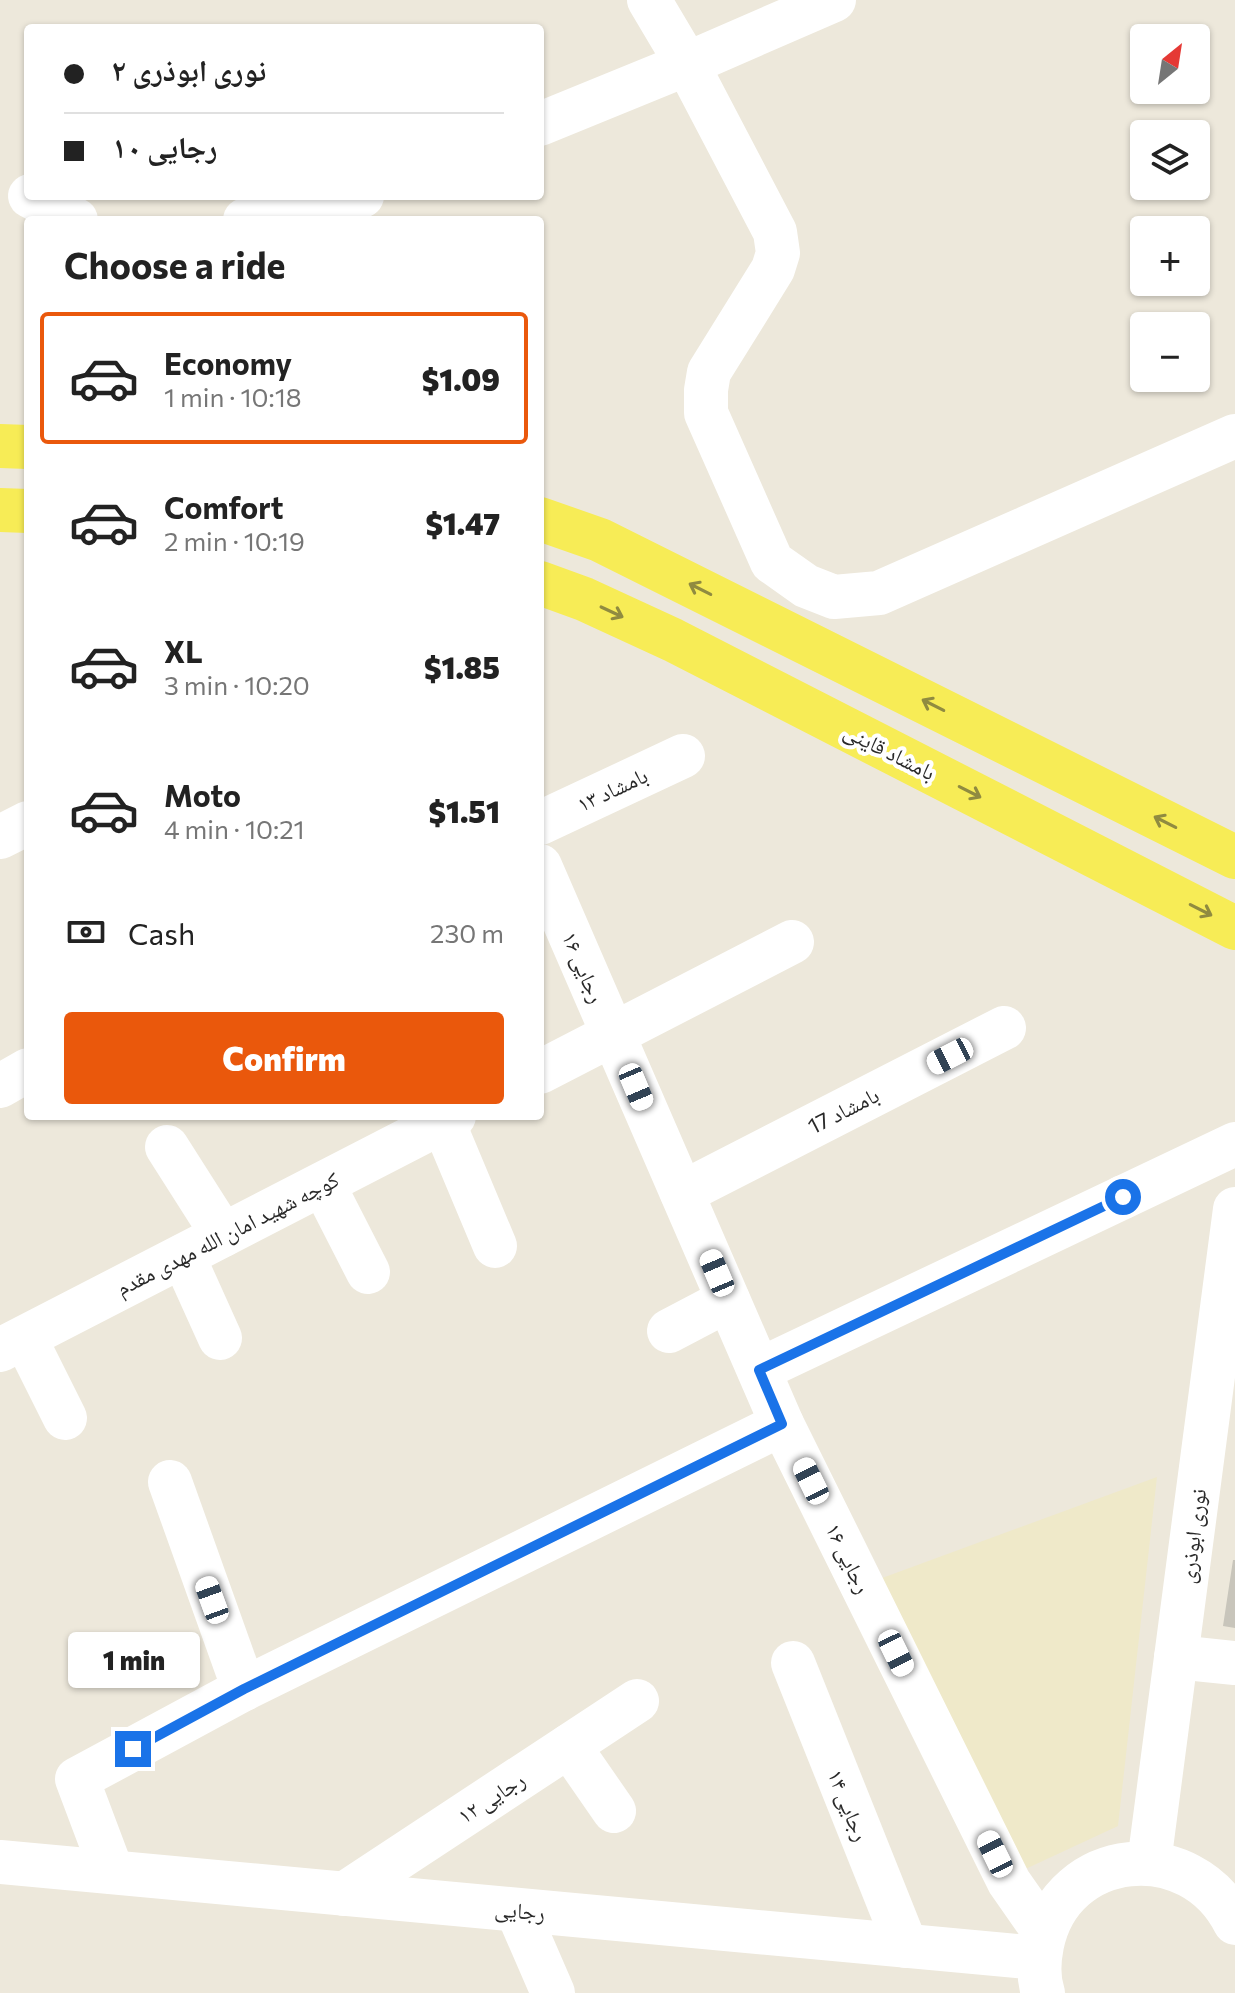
<!DOCTYPE html>
<meta charset="utf-8">
<style>
:root{--surface:#fff;--page:#f6f6f6;--text:#222;--muted:#767676;--line:#e0e0e0;--accent:#ea580c}
body{margin:0;font-family:Commissioner,"Noto Naskh Arabic",sans-serif;background:var(--page);color:var(--text);height:100vh;display:flex;flex-direction:column;font-size:30px;white-space:nowrap}
*{box-sizing:border-box;margin:0}
p{font-size:26px;color:var(--muted)}
.icon{flex:none;width:44px;height:44px;fill:none;stroke:currentColor;stroke-width:2;stroke-linecap:round;stroke-linejoin:round}
.map{position:relative;flex:1;overflow:hidden}
.details{position:absolute;left:24px;top:216px;width:520px;height:904px;display:flex;flex-direction:column;background:var(--surface);border-radius:8px;box-shadow:0 2px 6px #0004}
.details>*{flex:none}
.banner{position:absolute;left:24px;top:24px;width:520px;height:176px;border-radius:8px;box-shadow:0 2px 6px #0004;display:grid;align-content:center;height:176px;padding:0 40px;background:var(--surface)}
.needle{width:52px;rotate:30deg}
.buttons{position:absolute;left:1130px;top:24px;display:grid;gap:16px}
.buttons a{display:grid;place-items:center;width:80px;height:80px;border-radius:8px;background:var(--surface);box-shadow:0 2px 6px #0004;font-size:40px}
.end{position:absolute;width:36px;height:36px;margin:-18px;border:10px solid #1a73e8;background:#fff;box-shadow:0 0 0 4px #fff}
.from{border-radius:50%}
.bubble{position:absolute;height:56px;border-radius:8px;background:var(--surface);box-shadow:0 2px 6px #0004;font-size:26px;font-weight:800;line-height:56px;text-align:center}
.car{position:absolute;width:24px;height:48px;margin:-24px -12px;border-radius:10px;box-shadow:0 0 6px 2px #0007;background:linear-gradient(#fff 24%,#345 0 40%,#fff 0 76%,#345 0 86%,#fff 0)}
.banner b{display:flex;align-items:center;gap:28px;height:76px;font-size:30px}
.banner b+b{border-top:2px solid var(--line)}
.banner i{width:20px;height:20px;background:var(--text)}
ul{padding:0;list-style:none}
li{display:flex;align-items:center;gap:24px;height:132px;margin:0 16px 12px;padding:0 24px;border:4px solid transparent;border-radius:8px}
li div{flex:1}
li b{display:block;font-size:30px}
li em{font-style:normal;font-weight:800}
li.current{border-color:var(--accent)}
li>.icon{width:72px;height:72px;stroke-width:1.5}
h2{padding:0 40px;font-size:36px;line-height:96px}
.pay{display:flex;align-items:center;gap:20px;height:88px;padding:0 40px;font-size:30px}
.pay p{margin-inline-start:auto}
.button{display:flex;gap:16px;margin-top:auto;padding:16px 40px}
.button a{flex:1;height:92px;border-radius:8px;background:var(--accent);color:#fff;font-size:32px;font-weight:800;line-height:92px;text-align:center}
.map>svg:first-child{display:block}
.education{fill:#efe9c9}
.building{fill:#c8c5bb}
.lines{fill:none;stroke-linecap:round;stroke-linejoin:round}
.minor{stroke:#fff;stroke-width:44}
.major{stroke:#f7ec56;stroke-width:44}
.oneway{stroke:#908b40}
.route{stroke:#1a73e8;stroke-width:10}
.labels{text-anchor:middle;dominant-baseline:central;stroke-width:8;stroke-linejoin:round;paint-order:stroke}
.street-label{font-size:22px;fill:#2a2a2a;stroke:#fff}
</style>
<div class="map">
<svg width="1235" height="1993" viewBox="0 0 1235 1993">
<rect width="100%" height="100%" fill="#ede8db"/>
<!-- education -->
<polygon class="education" points="1157,1477 1118,1826 1019,1872 874,1581"/>
<!-- building -->
<polygon class="building" points="1233,1560 1235,1560 1235,1628 1223,1626"/>
<g class="lines">
<!-- minor -->
<g class="minor">
<polyline points="649,0 687,64 775,232 778,253 773,269 709,372 706,390 706,413 772,562 806,586 834,597 879,593 1235,436"/>
<polyline points="540,124 687,64 834,0"/>
<polyline points="30,196 76,220"/>
<polyline points="245,220 339,205 362,196"/>
<polyline points="540,823 683,756"/>
<polyline points="0,837 28,823"/>
<polyline points="540,866 782,1424 1009,1882 1044,1932"/>
<polyline points="540,1072 792,942"/>
<polyline points="0,1086 28,1070"/>
<polyline points="443,1122 495,1246"/>
<polyline points="167,1147 223,1235"/>
<polyline points="323,1184 368,1272"/>
<polyline points="682,1193 1004,1028"/>
<polyline points="183,1256 220,1338"/>
<polyline points="669,1331 728,1300"/>
<polyline points="25,1338 65,1418"/>
<polyline points="0,1350 454,1116"/>
<polyline points="759,1370 1235,1144"/>
<polyline points="170,1482 244,1689"/>
<polyline points="1176,1657 1235,1663"/>
<polyline points="793,1663 906,1946"/>
<polyline points="569,1746 614,1811"/>
<polyline points="0,1862 1039,1958"/>
<polyline points="1149,1863 1235,1209"/>
<polyline points="112,1872 77,1779 244,1689 782,1424"/>
<polyline points="344,1894 637,1701"/>
<polyline points="517,1910 553,1993"/>
<path d="M 1043,1993 C 1038,1978 1039,1960 1042,1945 C 1062,1847 1191,1835 1235,1923"/>
</g>
<!-- major -->
<g class="major">
<polyline points="0,446 28,447"/>
<polyline points="0,510 28,511"/>
<polyline points="540,519 600,540 1235,857"/>
<polyline points="540,583 584,599 673,640 1235,928"/>
</g>
</g>
<!-- one-way arrows -->
<defs><path id="oneway-shaft" d="M-6 0H5M1.5-3L5.5 0L1.5 3" fill="none" stroke-width="1.6" stroke-linecap="round" stroke-linejoin="round" transform="scale(2)"/></defs>
<g class="oneway">
<use href="#oneway-shaft" transform="translate(700 589) rotate(-153)"/>
<use href="#oneway-shaft" transform="translate(612 612) rotate(25)"/>
<use href="#oneway-shaft" transform="translate(933 705) rotate(-153)"/>
<use href="#oneway-shaft" transform="translate(970 792) rotate(27)"/>
<use href="#oneway-shaft" transform="translate(1165 822) rotate(-153)"/>
<use href="#oneway-shaft" transform="translate(1201 910) rotate(27)"/>
</g>
<g class="lines">
<!-- route -->
<polyline class="route" points="133,1749 244,1689 782,1424 759,1370 1123,1197"/>
</g>
<g class="labels">
<!-- street labels -->
<g class="street-label">
<text transform="translate(890 751) rotate(27)">بامشاد قاینی</text>
<text transform="translate(612 789) rotate(-25)">بامشاد ۱۳</text>
<text transform="translate(584 967) rotate(67)">رجایی ۱۶</text>
<text transform="translate(843 1110) rotate(-27)">بامشاد 17</text>
<text transform="translate(227 1233) rotate(-27)">کوچه شهید امان الله مهدی مقدم</text>
<text transform="translate(1192 1536) rotate(-83)">نوری ابوذری</text>
<text transform="translate(849 1558) rotate(64)">رجایی ۱۶</text>
<text transform="translate(491 1797) rotate(-33)">رجایی ۱۲</text>
<text transform="translate(849 1805) rotate(68)">رجایی ۱۴</text>
<text transform="translate(520 1910) rotate(5)">رجایی</text>
</g>
</g>
</svg>
<div class="buttons">
<a><svg class="needle" viewBox="-14 -14 28 28"><path d="M0-13l5 13h-10z" fill="#e53935"/><path d="M0 13l5-13h-10z" fill="#767676"/></svg></a>
<a><svg class="icon" aria-label="layers" viewBox="0 0 24 24"><path d="M12 4l9 5-9 5-9-5zM3 14l9 5 9-5"/></svg></a>
<a>+</a>
<a>−</a>
</div>
<i class="end from" style="left:1123px;top:1197px"></i>
<i class="end" style="left:133px;top:1749px"></i>
<div class="bubble" style="left:68px;top:1632px;width:132px">1 min</div>
<i class="car" style="left:950px;top:1056px;rotate:243deg"></i>
<i class="car" style="left:636px;top:1087px;rotate:157deg"></i>
<i class="car" style="left:717px;top:1273px;rotate:337deg"></i>
<i class="car" style="left:811px;top:1481px;rotate:334deg"></i>
<i class="car" style="left:212px;top:1600px;rotate:340deg"></i>
<i class="car" style="left:896px;top:1653px;rotate:154deg"></i>
<i class="car" style="left:995px;top:1854px;rotate:334deg"></i>
<div class="banner">
<b><i class="from"></i>نوری ابوذری ۲</b>
<b><i></i>رجایی ۱۰</b>
</div>
<section class="details">
<h2>Choose a ride</h2>
<ul>
<li class="current"><svg class="icon" aria-label="car" viewBox="0 0 24 24"><path d="M5 17H2v-5l4-1 3-4h7l3 4 3 1v5h-3M9 17h6M6 11h13"/><circle cx="7" cy="17" r="2"/><circle cx="17" cy="17" r="2"/></svg><div><b>Economy</b><p>1 min · 10:18</p></div><em>$1.09</em></li>
<li><svg class="icon" aria-label="car" viewBox="0 0 24 24"><path d="M5 17H2v-5l4-1 3-4h7l3 4 3 1v5h-3M9 17h6M6 11h13"/><circle cx="7" cy="17" r="2"/><circle cx="17" cy="17" r="2"/></svg><div><b>Comfort</b><p>2 min · 10:19</p></div><em>$1.47</em></li>
<li><svg class="icon" aria-label="car" viewBox="0 0 24 24"><path d="M5 17H2v-5l4-1 3-4h7l3 4 3 1v5h-3M9 17h6M6 11h13"/><circle cx="7" cy="17" r="2"/><circle cx="17" cy="17" r="2"/></svg><div><b>XL</b><p>3 min · 10:20</p></div><em>$1.85</em></li>
<li><svg class="icon" aria-label="car" viewBox="0 0 24 24"><path d="M5 17H2v-5l4-1 3-4h7l3 4 3 1v5h-3M9 17h6M6 11h13"/><circle cx="7" cy="17" r="2"/><circle cx="17" cy="17" r="2"/></svg><div><b>Moto</b><p>4 min · 10:21</p></div><em>$1.51</em></li>
</ul>
<div class="pay"><svg class="icon" aria-label="cash" viewBox="0 0 24 24"><path d="M3 7h18v10H3z"/><circle cx="12" cy="12" r="2"/></svg>Cash<p>230 m</p></div>
<div class="button"><a>Confirm</a></div>
</section>
</div>
